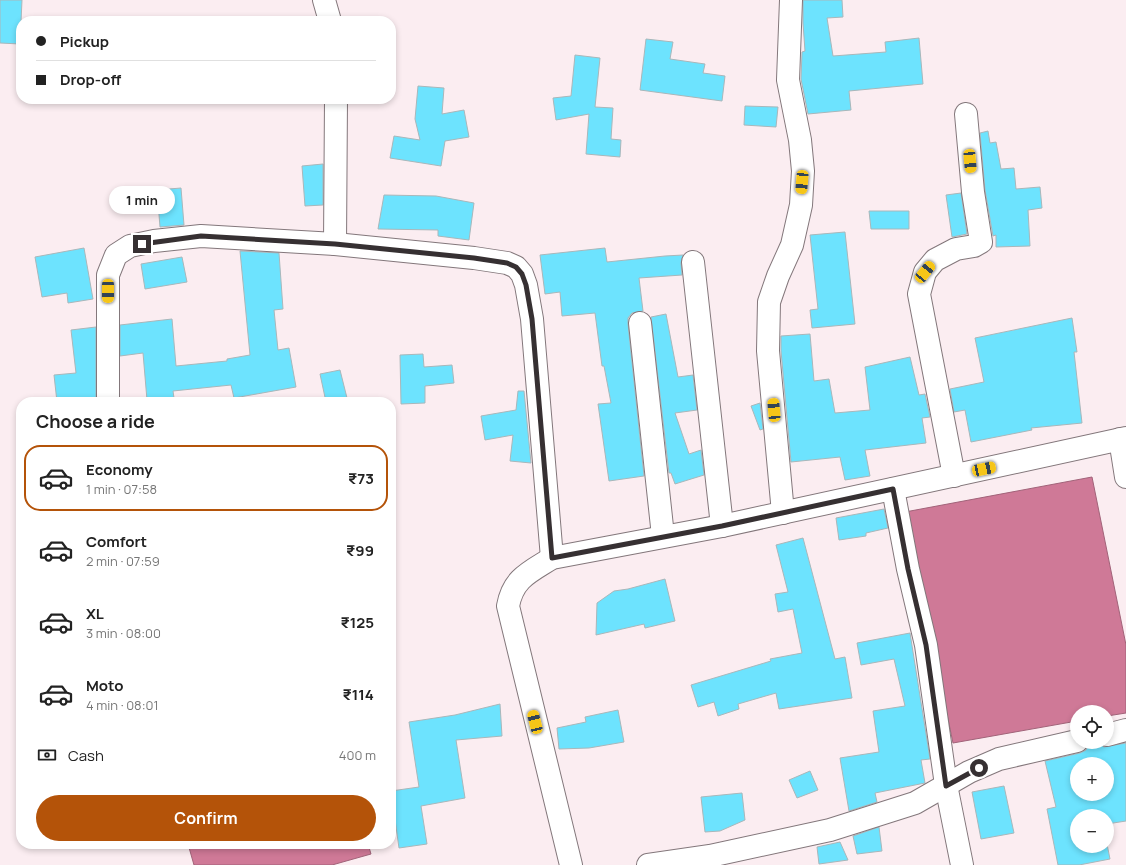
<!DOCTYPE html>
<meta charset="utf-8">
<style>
:root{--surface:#fff;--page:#f6f6f6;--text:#222;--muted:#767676;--line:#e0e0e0;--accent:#b45309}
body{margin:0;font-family:Manrope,sans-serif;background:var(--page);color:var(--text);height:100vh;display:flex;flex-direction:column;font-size:15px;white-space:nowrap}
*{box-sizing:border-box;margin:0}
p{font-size:13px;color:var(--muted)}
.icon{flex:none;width:22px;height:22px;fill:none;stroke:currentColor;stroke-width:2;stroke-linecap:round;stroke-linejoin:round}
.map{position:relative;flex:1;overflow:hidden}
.panel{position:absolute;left:16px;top:397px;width:380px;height:452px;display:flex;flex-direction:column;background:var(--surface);border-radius:16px;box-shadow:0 2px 6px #0003}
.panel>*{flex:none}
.hud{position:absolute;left:16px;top:16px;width:380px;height:88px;border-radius:16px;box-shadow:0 2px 6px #0003;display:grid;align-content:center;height:88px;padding:0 20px;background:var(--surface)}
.fabs{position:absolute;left:1070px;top:705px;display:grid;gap:8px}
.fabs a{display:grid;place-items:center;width:44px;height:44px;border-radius:50%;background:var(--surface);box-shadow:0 2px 6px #0003;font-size:20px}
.end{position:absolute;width:18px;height:18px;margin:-9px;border:5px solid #363032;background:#fff;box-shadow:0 0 0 2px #fff}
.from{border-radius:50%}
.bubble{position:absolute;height:28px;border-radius:14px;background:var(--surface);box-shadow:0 2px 6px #0003;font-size:13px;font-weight:700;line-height:28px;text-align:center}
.car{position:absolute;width:12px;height:24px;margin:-12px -6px;border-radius:5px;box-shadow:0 0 3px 1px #0007;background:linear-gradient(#f5c518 24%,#345 0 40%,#f5c518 0 76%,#345 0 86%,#f5c518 0)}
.hud b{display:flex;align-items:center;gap:14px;height:38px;font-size:15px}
.hud b+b{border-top:1px solid var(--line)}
.hud i{width:10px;height:10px;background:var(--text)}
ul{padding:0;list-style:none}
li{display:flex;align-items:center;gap:12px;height:66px;margin:0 8px 6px;padding:0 12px;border:2px solid transparent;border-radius:16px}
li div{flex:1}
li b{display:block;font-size:15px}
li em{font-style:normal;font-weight:700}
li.on{border-color:var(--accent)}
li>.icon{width:36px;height:36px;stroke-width:1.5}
h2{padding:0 20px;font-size:18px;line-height:48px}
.pay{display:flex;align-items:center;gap:10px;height:44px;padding:0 20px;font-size:15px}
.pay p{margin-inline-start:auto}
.primary-button{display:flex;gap:8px;margin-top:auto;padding:8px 20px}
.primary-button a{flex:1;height:46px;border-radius:24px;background:var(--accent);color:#fff;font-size:16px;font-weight:700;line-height:46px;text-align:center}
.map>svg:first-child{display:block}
.water{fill:#cf7997;stroke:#a16379}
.building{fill:#6de3fe;stroke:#a9b7ba;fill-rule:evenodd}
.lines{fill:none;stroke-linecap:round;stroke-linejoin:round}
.minor-casing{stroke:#83777b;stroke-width:24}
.minor{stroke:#fff;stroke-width:22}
.route{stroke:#363032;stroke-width:5}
</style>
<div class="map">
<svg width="1126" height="865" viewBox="0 0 1126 865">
<rect width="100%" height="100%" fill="#fbedf1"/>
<!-- water -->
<g class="water">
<polygon points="1092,477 1126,645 1126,713 1107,716 1107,712 1077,712 1077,721 953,743 905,512"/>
<polygon points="188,844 368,844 371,854 332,865 194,865"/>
</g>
<!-- building -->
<g class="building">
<polygon points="0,0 22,0 20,44 0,43"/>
<polygon points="803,0 842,0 843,17 827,18 833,56 886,52 885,42 919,38 923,84 849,91 851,110 808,114 801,79 802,52 805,51 803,23"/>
<polygon points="646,39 673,42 670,59 705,64 703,73 725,76 722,101 640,90"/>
<polygon points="575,55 600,58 595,107 613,108 611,139 621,140 620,157 586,154 589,114 556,120 553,98 571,96"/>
<polygon points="418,86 444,88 442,114 464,110 469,137 445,141 441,166 390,158 394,136 420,140 415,119"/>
<polygon points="745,106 778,107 776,127 744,125"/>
<polygon points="988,131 990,143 996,142 1001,169 1014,168 1016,189 1040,187 1042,208 1028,210 1030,246 996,247 996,235 993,236 985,190 980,133"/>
<polygon points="323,164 323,205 305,206 302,166"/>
<polygon points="181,188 184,225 160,227 157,190"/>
<polygon points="961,193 967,234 952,237 946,195"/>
<polygon points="384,195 436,196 474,203 469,240 438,236 438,230 378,229"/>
<polygon points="869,211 909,211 909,229 871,229"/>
<polygon points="845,232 855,324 812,328 810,310 818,309 810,235"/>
<polygon points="84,248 93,299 68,303 67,293 42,297 35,257"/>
<polygon points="605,248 607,262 665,256 683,255 681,263 682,275 639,278 643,311 632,313 628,318 628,324 644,476 609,481 598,404 611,403 604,366 602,366 595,313 562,316 560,292 545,294 540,255"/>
<polygon points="240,251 279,253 283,309 274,310 278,350 289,348 296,387 234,398 231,385 173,391 174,398 147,400 143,353 120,356 120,325 172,319 176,366 227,361 227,359 250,355"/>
<polygon points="182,257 187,282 145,289 141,264"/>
<polygon points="666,314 678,377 693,375 697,410 675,413 689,454 701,450 704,475 675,484 671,473 669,473 651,317"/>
<polygon points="1072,318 1077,352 1074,352 1082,423 1031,428 1032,430 971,442 965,410 954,412 950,389 984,382 975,338"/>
<polygon points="96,327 96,400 57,402 54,375 76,373 71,330"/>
<polygon points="810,334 814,381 829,379 835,413 870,410 865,367 910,357 919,395 925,394 930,417 922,418 926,443 865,450 870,476 845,480 840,457 791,462 781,351 781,336"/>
<polygon points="423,354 424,367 452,365 454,383 425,386 425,403 401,404 400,355"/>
<polygon points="340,370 347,398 326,402 320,374"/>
<polygon points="518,391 524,391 531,463 510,461 513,435 485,440 481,416 516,410"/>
<polygon points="760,403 763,429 760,430 751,406"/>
<polygon points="884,509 888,528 866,533 866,536 839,540 836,518"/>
<polygon points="803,538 835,659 845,657 852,698 779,709 776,693 738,704 739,709 718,716 714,702 698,707 691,685 771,661 770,659 802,653 793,609 778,612 775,594 788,592 776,545"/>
<polygon points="665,579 675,621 645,628 644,624 596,635 597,603 614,591 628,589"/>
<polygon points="910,633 930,759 921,760 925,783 875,793 877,802 849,811 840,758 879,752 873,711 905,706 894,659 861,665 857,643"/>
<polygon points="500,704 502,736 456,740 465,798 421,806 427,844 399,848 391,791 419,787 409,722 455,715"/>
<polygon points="618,710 624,742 589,748 559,749 557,728 586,722 585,717"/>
<path d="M 1097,742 L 1104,747 L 1126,743 L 1126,821 L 1107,824 L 1107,816 L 1077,816 L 1077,846 L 1107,846 L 1107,844 L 1110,859 L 1079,865 L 1058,865 L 1047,809 L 1056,807 L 1045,761 L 1080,753 L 1086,750 L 1089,744 ZM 1077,764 L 1107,764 L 1107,794 L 1077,794 Z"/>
<polygon points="810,771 818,790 797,798 789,780"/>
<polygon points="1004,786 1014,833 981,839 972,792"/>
<polygon points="742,793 745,820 720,831 705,832 701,797"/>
<polygon points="879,827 882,851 857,854 853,836"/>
<polygon points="840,842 848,860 819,864 817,847"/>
</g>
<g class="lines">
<!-- minor casing -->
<g class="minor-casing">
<g id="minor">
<polyline points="324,0 330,21"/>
<polyline points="335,244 336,99"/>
<polyline points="693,262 722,526"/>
<polyline points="640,323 663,536"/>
<polyline points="108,402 108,275 116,255 130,246 154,241 201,236 335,244 474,258 507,263 516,267 522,274 526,285 532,319 552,558"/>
<polyline points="1120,439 1126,477"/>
<polyline points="954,476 919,294 925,272 935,260 956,249 974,246 981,242 973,192 966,114"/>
<polyline points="893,489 908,569 926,645 946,785 962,865"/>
<polyline points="783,513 768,351 769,302 778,276 792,245 801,205 803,171 800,140 788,80 791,0"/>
<polyline points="1107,735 1126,730"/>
<path d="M 571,865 L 508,606 C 513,578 530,572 552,558 L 722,526 L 1126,438"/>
<polyline points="648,865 710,856 830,830 915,803 969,772 999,759 1077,741"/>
</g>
</g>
<!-- minor -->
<use href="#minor" class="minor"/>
</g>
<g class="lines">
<!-- route -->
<polyline class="route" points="142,244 201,236 335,244 474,258 507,263 516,267 522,274 526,285 532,319 552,558 722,526 893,489 908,569 926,645 946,786 979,768"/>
</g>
</svg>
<div class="fabs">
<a><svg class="icon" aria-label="locate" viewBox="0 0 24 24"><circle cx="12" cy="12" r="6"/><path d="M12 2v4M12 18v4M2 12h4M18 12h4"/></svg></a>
<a>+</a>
<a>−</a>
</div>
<i class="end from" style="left:979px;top:768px"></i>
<i class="end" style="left:142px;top:244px"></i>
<div class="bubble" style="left:109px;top:186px;width:66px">1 min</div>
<i class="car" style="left:970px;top:161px;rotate:175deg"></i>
<i class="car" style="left:802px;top:182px;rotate:185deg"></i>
<i class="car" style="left:925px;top:272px;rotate:39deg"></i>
<i class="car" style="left:108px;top:291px;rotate:180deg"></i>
<i class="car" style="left:774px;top:410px;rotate:355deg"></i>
<i class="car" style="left:984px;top:469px;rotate:78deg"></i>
<i class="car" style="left:535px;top:722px;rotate:346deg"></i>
<div class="hud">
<b><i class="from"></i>Pickup</b>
<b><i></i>Drop-off</b>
</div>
<section class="panel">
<h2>Choose a ride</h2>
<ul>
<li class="on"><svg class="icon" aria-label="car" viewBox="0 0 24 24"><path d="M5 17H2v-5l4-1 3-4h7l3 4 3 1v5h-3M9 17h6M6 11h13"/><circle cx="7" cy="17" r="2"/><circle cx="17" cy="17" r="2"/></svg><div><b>Economy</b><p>1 min · 07:58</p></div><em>₹73</em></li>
<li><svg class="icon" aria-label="car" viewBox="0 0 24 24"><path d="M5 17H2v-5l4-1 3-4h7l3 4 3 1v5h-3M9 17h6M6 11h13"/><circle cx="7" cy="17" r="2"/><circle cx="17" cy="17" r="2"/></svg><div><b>Comfort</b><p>2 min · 07:59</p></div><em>₹99</em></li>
<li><svg class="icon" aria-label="car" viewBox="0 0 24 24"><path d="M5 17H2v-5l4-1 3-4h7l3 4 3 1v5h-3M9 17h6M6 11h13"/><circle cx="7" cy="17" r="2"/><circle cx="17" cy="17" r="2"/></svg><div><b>XL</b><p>3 min · 08:00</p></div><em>₹125</em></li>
<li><svg class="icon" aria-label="car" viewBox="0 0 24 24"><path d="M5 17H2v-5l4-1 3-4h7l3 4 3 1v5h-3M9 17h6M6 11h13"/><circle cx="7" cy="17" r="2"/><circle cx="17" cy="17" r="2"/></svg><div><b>Moto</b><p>4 min · 08:01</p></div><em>₹114</em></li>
</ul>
<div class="pay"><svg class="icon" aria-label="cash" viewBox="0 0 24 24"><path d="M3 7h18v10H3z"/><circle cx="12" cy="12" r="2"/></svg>Cash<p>400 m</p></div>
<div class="primary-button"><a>Confirm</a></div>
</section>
</div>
